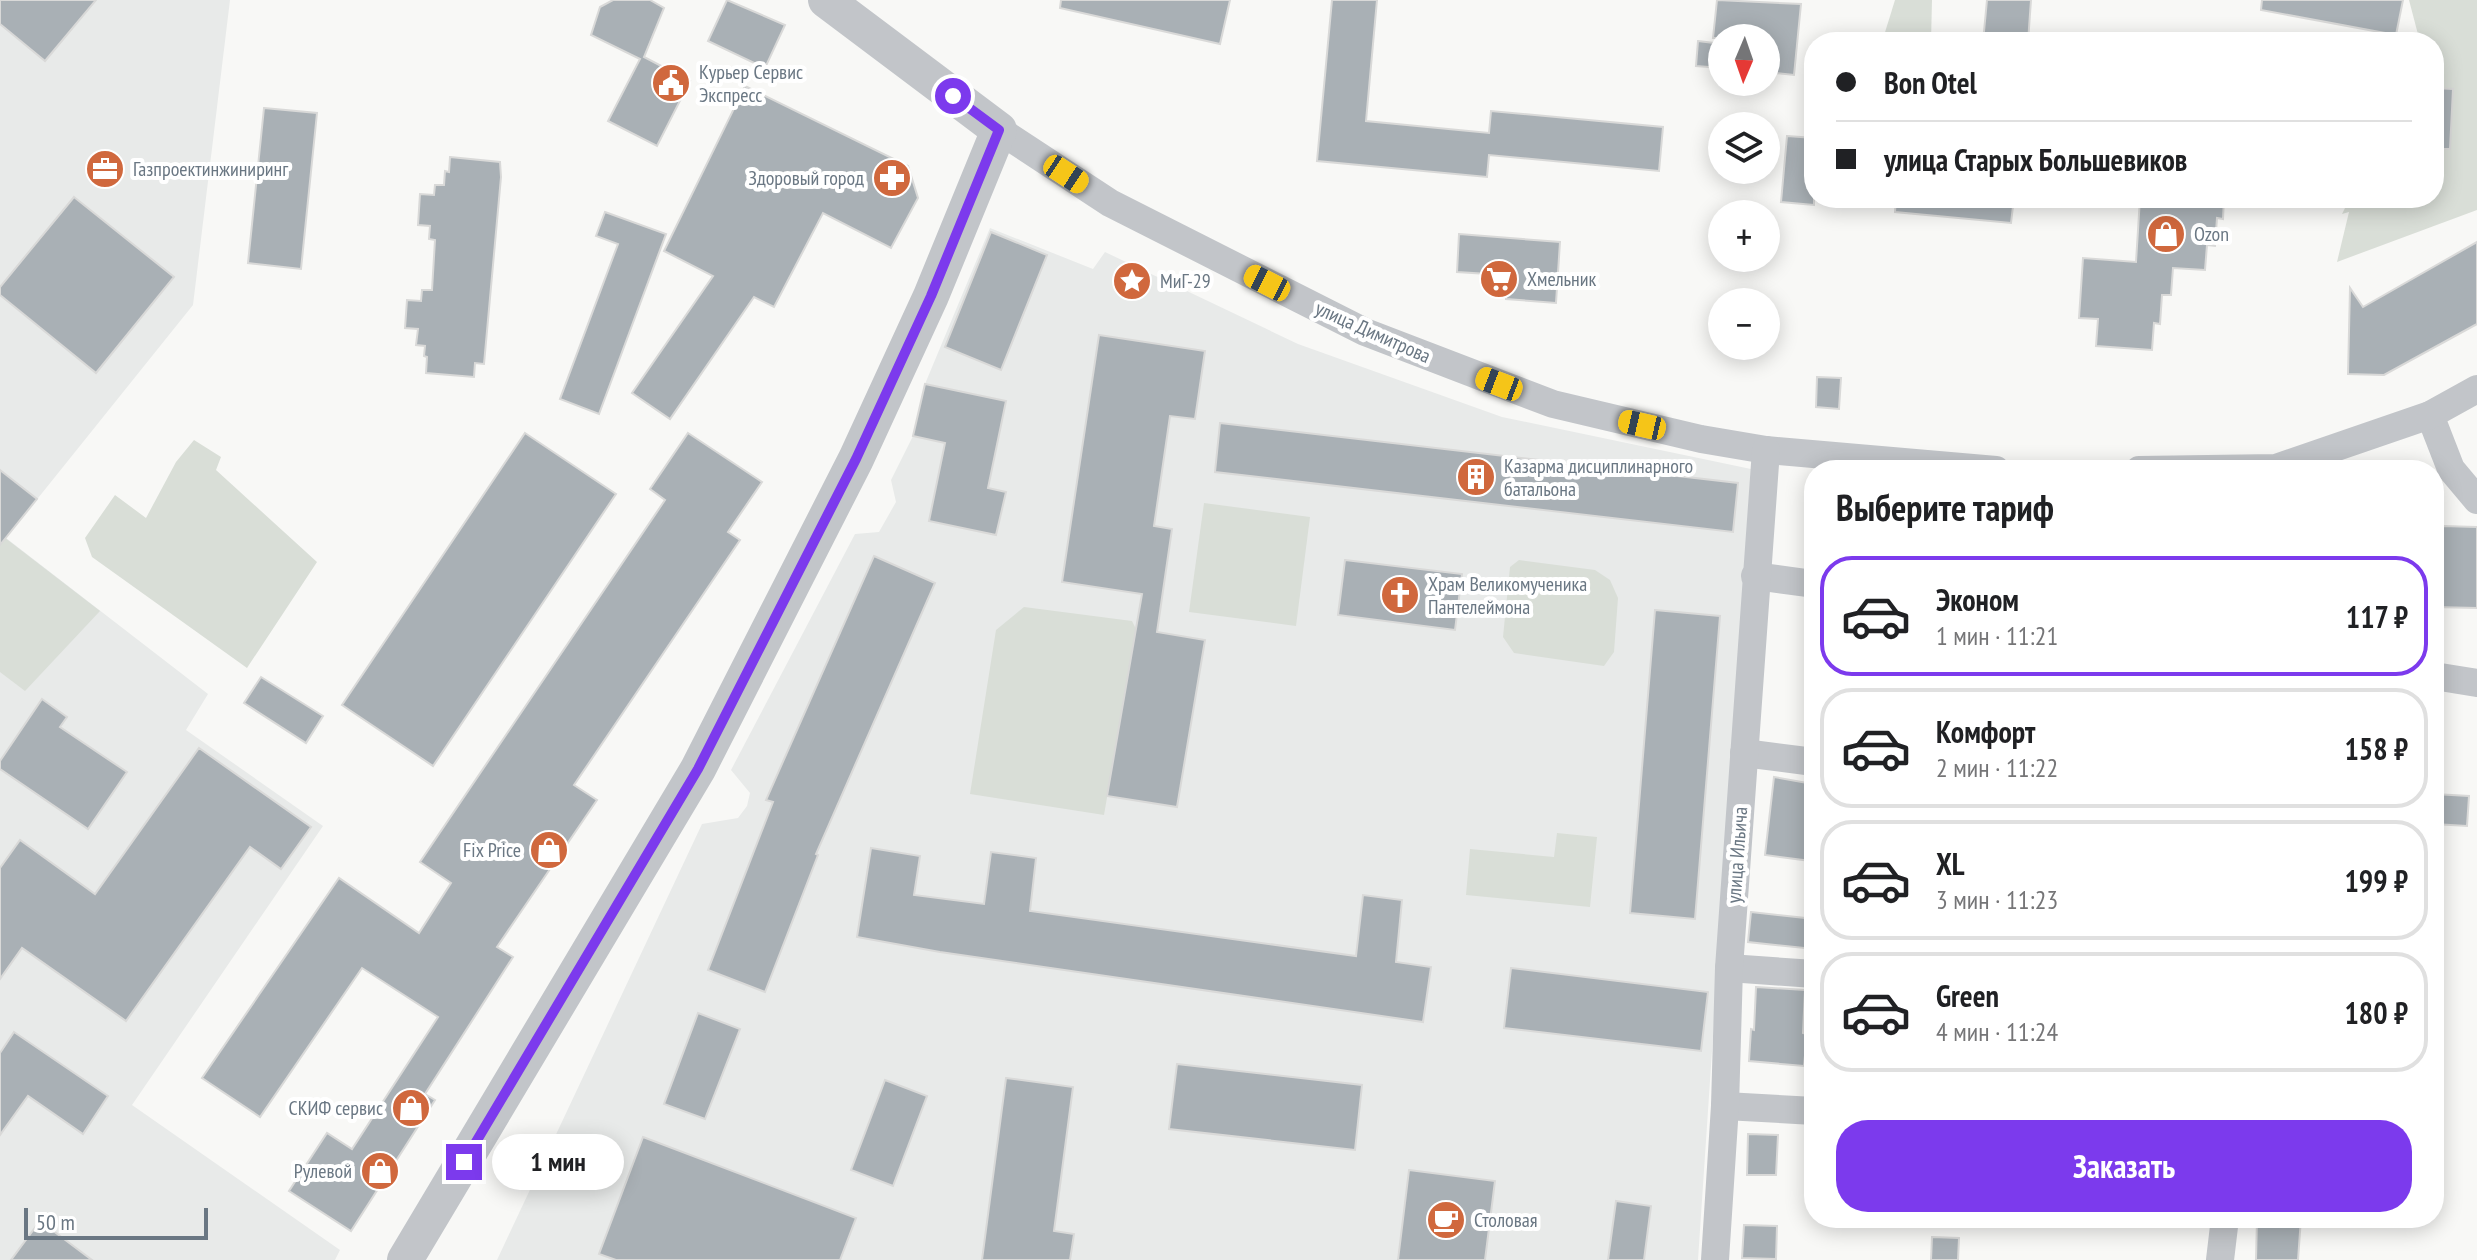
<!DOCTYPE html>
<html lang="ru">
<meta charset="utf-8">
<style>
:root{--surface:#fff;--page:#f2f2f2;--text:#202124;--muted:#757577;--line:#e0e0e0;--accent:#7c3aed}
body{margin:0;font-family:"PT Sans Narrow",sans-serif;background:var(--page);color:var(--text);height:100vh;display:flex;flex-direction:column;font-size:30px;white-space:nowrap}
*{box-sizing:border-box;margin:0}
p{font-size:26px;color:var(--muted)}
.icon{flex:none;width:44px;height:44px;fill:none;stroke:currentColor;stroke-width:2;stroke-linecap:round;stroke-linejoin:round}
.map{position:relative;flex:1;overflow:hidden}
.drawer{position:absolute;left:1804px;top:460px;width:640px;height:768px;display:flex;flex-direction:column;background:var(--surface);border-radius:32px;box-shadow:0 4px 20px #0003}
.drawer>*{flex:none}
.guide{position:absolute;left:1804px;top:32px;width:640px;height:176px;border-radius:32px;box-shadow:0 4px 20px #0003;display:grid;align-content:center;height:176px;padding:0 32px;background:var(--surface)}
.needle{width:52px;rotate:182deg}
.tools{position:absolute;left:1708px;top:24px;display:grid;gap:16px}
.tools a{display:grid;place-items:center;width:72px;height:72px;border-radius:50%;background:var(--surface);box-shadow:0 4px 20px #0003;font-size:40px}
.scale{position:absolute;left:24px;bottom:20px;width:184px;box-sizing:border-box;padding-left:8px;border:4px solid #6a7783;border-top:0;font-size:22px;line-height:28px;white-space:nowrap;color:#6a7783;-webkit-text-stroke:6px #fff;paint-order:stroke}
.end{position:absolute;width:36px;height:36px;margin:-18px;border:10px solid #7c3aed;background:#fff;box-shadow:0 0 0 4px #fff}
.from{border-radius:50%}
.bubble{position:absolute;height:56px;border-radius:28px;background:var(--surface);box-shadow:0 4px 20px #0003;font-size:26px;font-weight:800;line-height:56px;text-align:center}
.car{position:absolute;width:24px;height:48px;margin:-24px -12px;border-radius:10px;box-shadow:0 0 6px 2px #0007;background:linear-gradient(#f5c518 24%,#345 0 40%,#f5c518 0 76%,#345 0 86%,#f5c518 0)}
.guide b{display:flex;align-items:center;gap:28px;height:76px;font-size:30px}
.guide b+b{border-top:2px solid var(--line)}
.guide i{width:20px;height:20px;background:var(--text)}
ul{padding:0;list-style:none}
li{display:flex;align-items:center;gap:24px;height:120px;margin:0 16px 12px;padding:0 16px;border:4px solid var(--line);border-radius:32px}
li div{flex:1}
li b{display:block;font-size:30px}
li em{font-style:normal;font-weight:800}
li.on{border-color:var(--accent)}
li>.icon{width:72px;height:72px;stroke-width:1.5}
h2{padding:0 32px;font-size:36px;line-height:96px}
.action{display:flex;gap:16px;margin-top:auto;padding:16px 32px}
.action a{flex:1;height:92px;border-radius:32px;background:var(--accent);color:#fff;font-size:32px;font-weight:800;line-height:92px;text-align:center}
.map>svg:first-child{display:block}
.built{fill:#e8eae9}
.green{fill:#d9ded7}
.building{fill:#a9b0b5;stroke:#d9d9d8;stroke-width:2}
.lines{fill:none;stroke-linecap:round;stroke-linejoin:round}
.minor{stroke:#c2c5c9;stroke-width:28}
.tertiary{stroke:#c2c5c9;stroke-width:36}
.route{stroke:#7c3aed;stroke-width:10}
.labels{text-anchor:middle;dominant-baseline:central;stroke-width:8;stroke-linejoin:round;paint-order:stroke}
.poi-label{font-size:20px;fill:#6a7783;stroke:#fff;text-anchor:start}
.street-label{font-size:20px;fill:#6a7783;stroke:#fff}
</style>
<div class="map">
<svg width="2477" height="1260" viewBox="0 0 2477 1260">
<rect width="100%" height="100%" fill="#f8f8f6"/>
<!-- built -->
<g class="built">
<polygon points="0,0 230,0 193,305 6,538 208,694 186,730 323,826 132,1105 340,1250 335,1260 0,1260"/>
<polygon points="990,228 1093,269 1105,252 1298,344 1502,417 1751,469 1698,1260 497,1260 702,824 738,818 747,806 750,793 731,770 855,534 879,532 896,502 891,480 913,436 925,384"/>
</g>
<!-- green -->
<g class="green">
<polygon points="1895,0 1932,0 1931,42 1882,42"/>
<polygon points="2409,0 2477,0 2477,210 2337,262 2349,212 2342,214 2350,198 2434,198 2434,42 2420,42"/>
<polygon points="194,440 221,457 216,470 317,562 247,668 92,557 85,538 115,495 146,518 176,462"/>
<polygon points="1204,503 1310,517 1296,626 1189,612"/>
<polygon points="0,534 100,611 25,691 0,672"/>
<polygon points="1519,560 1595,570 1610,580 1618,598 1614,652 1604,666 1514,653 1503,637 1510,567"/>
<polygon points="1024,607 1132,621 1136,629 1104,815 970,794 996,630"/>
<polygon points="1557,833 1597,837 1590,907 1466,895 1470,849 1554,857"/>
</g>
<!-- building -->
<g class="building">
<polygon points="0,0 96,0 45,61 0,24"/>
<polygon points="613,0 650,0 664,8 644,57 690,81 657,146 608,121 640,59 591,35 600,7"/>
<polygon points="727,0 785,25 765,68 708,41"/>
<polygon points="1061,0 1230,0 1220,44 1060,8"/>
<polygon points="1332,0 1377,0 1366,121 1489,133 1491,111 1663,127 1659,171 1489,155 1487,177 1317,161"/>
<polygon points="1717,0 1801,4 1794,75 1766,72 1766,38 1713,38"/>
<polygon points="1987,0 2031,0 2028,42 1983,42"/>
<polygon points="2262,0 2403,0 2396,35 2261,10"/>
<polygon points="1698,41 1722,44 1722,68 1696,66"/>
<polygon points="745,86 908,166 918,198 891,248 823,213 774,307 754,297 670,419 632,393 713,276 664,251"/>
<polygon points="2434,88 2453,89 2450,149 2434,149"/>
<polygon points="264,108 317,113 301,269 248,263"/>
<polygon points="1787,136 1814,138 1814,205 1781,202"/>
<polygon points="450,157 500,162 501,177 484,364 475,363 474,377 426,373 427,357 424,356 425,346 416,345 418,329 405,328 407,300 421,301 422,290 432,290 435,240 429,239 430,226 418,225 420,194 434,195 435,185 444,185 445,171 449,172"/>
<polygon points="74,197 174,277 96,373 0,295 0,287"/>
<polygon points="1896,198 2014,198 2011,223 1895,212"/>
<polygon points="2140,198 2224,198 2223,219 2217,218 2215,246 2207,245 2205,270 2173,268 2171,295 2162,295 2160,324 2154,323 2152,350 2096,346 2098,319 2079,318 2083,258 2136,262"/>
<polygon points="605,212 666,234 599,414 560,399 618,244 596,236"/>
<polygon points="991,232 1047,255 1001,370 945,347"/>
<polygon points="1459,234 1560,242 1556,303 1506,299 1507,287 1487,286 1488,274 1457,272"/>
<polygon points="2477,242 2477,324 2384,375 2348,374 2350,288 2363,307"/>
<polygon points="1099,335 1205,351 1195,419 1170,416 1154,526 1172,529 1157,632 1205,640 1177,807 1107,796 1142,594 1062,582"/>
<polygon points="1817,377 1841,378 1839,409 1816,407"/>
<polygon points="925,384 1006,401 988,488 1006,492 996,535 929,521 945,443 913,436"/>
<polygon points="1220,423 1738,483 1733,532 1215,472"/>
<polygon points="525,433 616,494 433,766 342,705"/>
<polygon points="688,433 762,482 728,532 740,540 574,785 597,800 497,947 513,957 425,1094 435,1100 351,1231 289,1191 327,1133 352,1149 438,1017 362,968 260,1117 202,1078 339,878 419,933 451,883 420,862 665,500 650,489"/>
<polygon points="0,470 37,499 0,545"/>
<polygon points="2442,526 2477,527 2477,608 2434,607 2434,544 2441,544"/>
<polygon points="874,556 935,583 816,854 818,855 765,992 708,970 773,802 766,800"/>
<polygon points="1345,560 1462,574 1455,630 1338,615"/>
<polygon points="1655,610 1720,616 1695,919 1630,913"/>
<polygon points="261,677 323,716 306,743 244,703"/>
<polygon points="42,699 67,717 60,727 127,772 88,829 0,769 0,761"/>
<polygon points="199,748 311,827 281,869 250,847 126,1021 22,948 0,979 0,868 20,840 95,894"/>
<polygon points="1774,777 1813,784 1806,824 1814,825 1811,861 1765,855"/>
<polygon points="2434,794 2469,796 2467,826 2434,824"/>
<polygon points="871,848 920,856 914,895 984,904 991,852 1036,858 1030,911 1356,956 1363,895 1402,900 1396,962 1431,967 1423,1022 940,952 857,937"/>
<polygon points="1751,912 1814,919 1814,949 1748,942"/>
<polygon points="1511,968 1708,992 1701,1051 1504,1028"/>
<polygon points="1756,987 1805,990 1803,1033 1807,1034 1804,1066 1749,1061 1751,1029 1754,1030"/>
<polygon points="698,1013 740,1029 705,1119 664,1104"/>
<polygon points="14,1032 108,1096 83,1134 28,1096 0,1135 0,1053"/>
<polygon points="1177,1064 1362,1085 1355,1150 1169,1129"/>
<polygon points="1006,1078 1073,1087 1054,1231 1074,1234 1070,1260 982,1260"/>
<polygon points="885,1080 927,1096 893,1186 851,1170"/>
<polygon points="1748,1134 1778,1135 1776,1175 1747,1175"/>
<polygon points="643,1137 856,1218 840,1260 616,1260 599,1254"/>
<polygon points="1409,1170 1495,1181 1485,1260 1398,1260"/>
<polygon points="1616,1201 1651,1206 1644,1260 1608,1260"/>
<polygon points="2257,1218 2301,1218 2298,1260 2256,1260"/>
<polygon points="40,1221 92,1260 11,1260"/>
<polygon points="1744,1225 1777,1226 1776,1259 1742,1258"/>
<polygon points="1932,1237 1959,1238 1958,1260 1931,1260"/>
</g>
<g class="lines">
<!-- minor -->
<g class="minor">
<polyline points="999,130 1110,203 1365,332 1553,404 1701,439 1766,450 1996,470"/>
<polyline points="2430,415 2451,469 2477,500"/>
<polyline points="2139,470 2276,468 2430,415 2477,389"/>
<polyline points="1755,576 1814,584"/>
<polyline points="2434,676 2477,683"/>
<polyline points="1744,753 1814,762"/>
<polyline points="1729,968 1814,974"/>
<polyline points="1725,1106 1814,1111"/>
<polyline points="1715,1260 1725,1106 1729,968 1766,450"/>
<polyline points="2220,1260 2225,1218"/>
</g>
<!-- tertiary -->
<polyline class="tertiary" points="405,1260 698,769 856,459 931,296 999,130 826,0"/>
</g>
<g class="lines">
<!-- route -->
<polyline class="route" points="464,1162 698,769 856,459 931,296 999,130 953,96"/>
</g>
<!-- icons -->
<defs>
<g id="civic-disc" transform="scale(2)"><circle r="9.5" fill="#d0683d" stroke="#fff"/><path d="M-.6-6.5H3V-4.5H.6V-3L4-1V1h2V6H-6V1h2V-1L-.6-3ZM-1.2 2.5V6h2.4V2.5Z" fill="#fff"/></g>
<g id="office-disc" transform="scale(2)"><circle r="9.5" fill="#d0683d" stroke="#fff"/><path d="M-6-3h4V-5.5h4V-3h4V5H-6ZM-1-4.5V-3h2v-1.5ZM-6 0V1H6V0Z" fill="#fff"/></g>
<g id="pharmacy-disc" transform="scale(2)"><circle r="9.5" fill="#d0683d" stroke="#fff"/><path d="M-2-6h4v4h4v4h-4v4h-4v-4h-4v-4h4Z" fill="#fff"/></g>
<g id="shop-disc" transform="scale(2)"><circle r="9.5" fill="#d0683d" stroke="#fff"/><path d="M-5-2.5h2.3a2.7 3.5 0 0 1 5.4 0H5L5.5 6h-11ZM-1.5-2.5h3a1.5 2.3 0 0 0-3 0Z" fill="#fff"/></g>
<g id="supermarket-disc" transform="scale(2)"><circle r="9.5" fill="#d0683d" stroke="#fff"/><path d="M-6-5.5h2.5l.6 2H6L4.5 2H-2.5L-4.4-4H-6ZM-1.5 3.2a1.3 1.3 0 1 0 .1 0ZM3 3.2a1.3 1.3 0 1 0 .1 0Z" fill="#fff"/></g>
<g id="sight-disc" transform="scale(2)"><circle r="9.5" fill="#d0683d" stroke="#fff"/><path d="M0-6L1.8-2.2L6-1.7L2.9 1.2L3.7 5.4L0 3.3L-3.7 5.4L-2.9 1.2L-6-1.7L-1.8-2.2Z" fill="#fff"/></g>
<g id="building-disc" transform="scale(2)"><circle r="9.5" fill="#d0683d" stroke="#fff"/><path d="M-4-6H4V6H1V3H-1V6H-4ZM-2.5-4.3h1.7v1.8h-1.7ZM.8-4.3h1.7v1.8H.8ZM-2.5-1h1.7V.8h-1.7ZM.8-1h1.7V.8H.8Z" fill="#fff"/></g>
<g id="church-disc" transform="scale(2)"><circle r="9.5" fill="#d0683d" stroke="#fff"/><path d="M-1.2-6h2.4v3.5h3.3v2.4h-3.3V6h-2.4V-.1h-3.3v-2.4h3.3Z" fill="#fff"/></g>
<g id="cafe-disc" transform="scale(2)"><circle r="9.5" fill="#d0683d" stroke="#fff"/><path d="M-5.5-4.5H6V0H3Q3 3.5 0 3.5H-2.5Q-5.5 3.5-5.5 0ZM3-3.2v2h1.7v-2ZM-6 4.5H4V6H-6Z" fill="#fff"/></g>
</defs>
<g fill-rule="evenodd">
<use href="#civic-disc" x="671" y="83"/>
<use href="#office-disc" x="105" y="169"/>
<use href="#pharmacy-disc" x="892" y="178"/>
<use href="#shop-disc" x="2166" y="234"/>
<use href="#supermarket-disc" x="1499" y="279"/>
<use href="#sight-disc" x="1132" y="281"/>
<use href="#building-disc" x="1476" y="477"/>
<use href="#church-disc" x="1400" y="595"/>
<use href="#shop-disc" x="549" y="850"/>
<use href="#shop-disc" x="411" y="1108"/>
<use href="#shop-disc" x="380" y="1171"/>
<use href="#cafe-disc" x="1446" y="1220"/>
</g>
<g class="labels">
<!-- poi labels -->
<g class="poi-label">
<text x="699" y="72">Курьер Сервис<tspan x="699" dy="23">Экспресс</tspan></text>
<text x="133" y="169">Газпроектинжиниринг</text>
<text x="864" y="178" text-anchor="end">Здоровый город</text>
<text x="2194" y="234">Ozon</text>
<text x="1527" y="279">Хмельник</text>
<text x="1160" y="281">МиГ-29</text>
<text x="1504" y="466">Казарма дисциплинарного<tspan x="1504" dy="23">батальона</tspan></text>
<text x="1428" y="584">Храм Великомученика<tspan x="1428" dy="23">Пантелеймона</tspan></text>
<text x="521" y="850" text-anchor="end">Fix Price</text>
<text x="383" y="1108" text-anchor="end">СКИФ сервис</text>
<text x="352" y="1171" text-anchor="end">Рулевой</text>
<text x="1474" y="1220">Столовая</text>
</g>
<!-- street labels -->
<g class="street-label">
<text transform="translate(1373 332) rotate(24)">улица Димитрова</text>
<text transform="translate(1737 855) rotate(-86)">улица Ильича</text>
</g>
</g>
</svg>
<div class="tools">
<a><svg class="needle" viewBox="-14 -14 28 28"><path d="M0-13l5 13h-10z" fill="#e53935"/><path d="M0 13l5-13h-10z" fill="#757577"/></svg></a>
<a><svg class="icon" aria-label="layers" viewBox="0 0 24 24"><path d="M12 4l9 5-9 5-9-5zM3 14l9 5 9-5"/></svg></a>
<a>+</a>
<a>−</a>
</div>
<div class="scale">50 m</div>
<i class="end from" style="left:953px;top:96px"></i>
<i class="end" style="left:464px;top:1162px"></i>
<div class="bubble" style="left:492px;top:1134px;width:132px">1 мин</div>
<i class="car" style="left:1066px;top:174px;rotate:123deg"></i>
<i class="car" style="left:1267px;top:283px;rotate:297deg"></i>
<i class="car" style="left:1499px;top:384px;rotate:291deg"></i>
<i class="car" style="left:1642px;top:425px;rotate:283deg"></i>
<div class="guide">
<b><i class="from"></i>Bon Otel</b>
<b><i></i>улица Старых Большевиков</b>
</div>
<section class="drawer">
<h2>Выберите тариф</h2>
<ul>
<li class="on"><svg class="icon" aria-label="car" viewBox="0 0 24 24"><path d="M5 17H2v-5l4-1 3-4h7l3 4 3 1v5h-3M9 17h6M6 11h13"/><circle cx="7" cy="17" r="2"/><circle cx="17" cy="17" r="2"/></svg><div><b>Эконом</b><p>1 мин · 11:21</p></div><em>117 ₽</em></li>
<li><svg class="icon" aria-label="car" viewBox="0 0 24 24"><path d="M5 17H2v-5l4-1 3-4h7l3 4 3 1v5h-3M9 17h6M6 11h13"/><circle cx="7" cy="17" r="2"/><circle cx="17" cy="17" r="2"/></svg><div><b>Комфорт</b><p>2 мин · 11:22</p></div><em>158 ₽</em></li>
<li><svg class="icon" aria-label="car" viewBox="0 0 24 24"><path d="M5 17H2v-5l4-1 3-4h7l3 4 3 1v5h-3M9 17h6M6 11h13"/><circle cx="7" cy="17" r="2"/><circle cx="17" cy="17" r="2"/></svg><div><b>XL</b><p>3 мин · 11:23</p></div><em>199 ₽</em></li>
<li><svg class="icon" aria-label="car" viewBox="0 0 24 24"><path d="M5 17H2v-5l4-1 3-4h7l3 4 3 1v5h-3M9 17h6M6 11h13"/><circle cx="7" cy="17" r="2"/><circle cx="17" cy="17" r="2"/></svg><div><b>Green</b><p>4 мин · 11:24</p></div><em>180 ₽</em></li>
</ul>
<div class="action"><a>Заказать</a></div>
</section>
</div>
